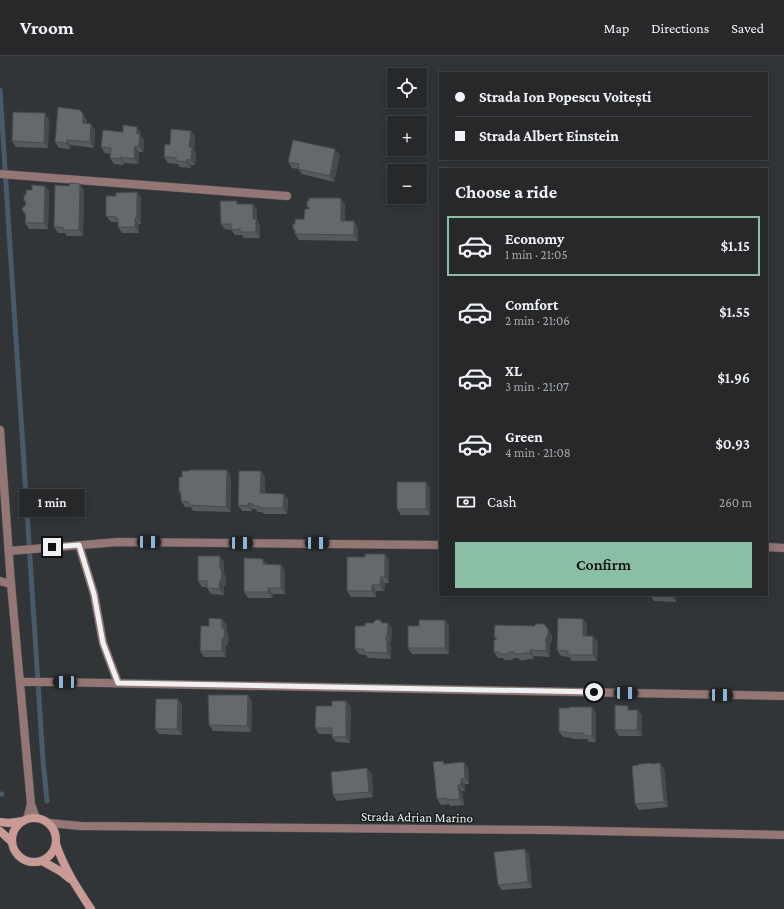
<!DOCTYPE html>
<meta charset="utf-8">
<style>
:root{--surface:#26282a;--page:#323436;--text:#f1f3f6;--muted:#a4a6a8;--line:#424447;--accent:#8abfa5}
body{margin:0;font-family:"Crimson Pro",serif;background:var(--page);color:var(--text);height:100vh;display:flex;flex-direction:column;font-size:15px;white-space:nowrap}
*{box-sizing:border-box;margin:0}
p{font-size:13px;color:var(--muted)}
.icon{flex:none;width:22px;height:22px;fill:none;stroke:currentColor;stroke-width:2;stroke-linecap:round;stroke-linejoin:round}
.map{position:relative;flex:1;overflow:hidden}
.drawer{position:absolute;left:439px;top:112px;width:329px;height:428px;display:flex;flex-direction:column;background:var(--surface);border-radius:0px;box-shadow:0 2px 10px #0003,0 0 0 1px var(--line)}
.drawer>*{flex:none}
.banner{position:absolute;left:439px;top:16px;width:329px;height:88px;border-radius:0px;box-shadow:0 2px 10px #0003,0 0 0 1px var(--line);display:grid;align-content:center;height:88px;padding:0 16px;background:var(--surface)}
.controls{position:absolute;left:387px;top:12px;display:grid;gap:8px}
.controls a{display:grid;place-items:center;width:40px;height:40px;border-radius:0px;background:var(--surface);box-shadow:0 2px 10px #0003,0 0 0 1px var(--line);font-size:20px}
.end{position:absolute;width:18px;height:18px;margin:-9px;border:5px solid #eef0f2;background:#111;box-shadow:0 0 0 2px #111}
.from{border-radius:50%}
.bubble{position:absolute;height:28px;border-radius:0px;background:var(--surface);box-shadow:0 2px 10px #0003,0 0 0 1px var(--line);font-size:13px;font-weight:600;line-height:28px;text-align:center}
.car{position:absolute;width:12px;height:24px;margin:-12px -6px;border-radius:5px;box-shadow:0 0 3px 1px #0007;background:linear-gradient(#222 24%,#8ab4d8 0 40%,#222 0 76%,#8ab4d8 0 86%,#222 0)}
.banner b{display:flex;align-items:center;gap:14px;height:38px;font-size:15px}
.banner b+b{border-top:1px solid var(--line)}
.banner i{width:10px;height:10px;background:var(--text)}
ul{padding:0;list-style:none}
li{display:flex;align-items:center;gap:12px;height:60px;margin:0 8px 6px;padding:0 8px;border:2px solid transparent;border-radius:0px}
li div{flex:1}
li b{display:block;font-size:15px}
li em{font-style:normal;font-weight:600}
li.selected{border-color:var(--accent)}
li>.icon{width:36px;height:36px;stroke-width:1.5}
h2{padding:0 16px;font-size:18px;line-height:48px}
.pay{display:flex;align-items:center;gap:10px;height:44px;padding:0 16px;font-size:15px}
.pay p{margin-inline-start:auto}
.primary-button{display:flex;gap:8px;margin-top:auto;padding:8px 16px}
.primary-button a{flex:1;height:46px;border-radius:0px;background:var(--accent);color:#111;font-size:16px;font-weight:600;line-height:46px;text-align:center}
header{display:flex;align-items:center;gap:24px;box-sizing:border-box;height:56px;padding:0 20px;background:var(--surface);border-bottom:1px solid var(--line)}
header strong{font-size:19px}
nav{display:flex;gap:22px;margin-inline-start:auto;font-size:14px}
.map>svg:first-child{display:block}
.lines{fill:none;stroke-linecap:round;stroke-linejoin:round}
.stream{stroke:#495a6a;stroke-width:5}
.service-casing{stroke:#505356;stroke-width:9}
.minor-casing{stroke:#505356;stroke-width:9}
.tertiary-casing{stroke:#505356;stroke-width:9}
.secondary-casing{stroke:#505356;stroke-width:9}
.service{stroke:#947674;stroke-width:8}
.minor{stroke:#947674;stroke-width:8}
.tertiary{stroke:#947674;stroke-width:8}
.secondary{stroke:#ca9a96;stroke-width:8}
.wall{fill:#575a5d}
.shaded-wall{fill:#474a4c}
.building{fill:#65696c;stroke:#474a4c}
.route{stroke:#eef0f2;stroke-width:5}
.labels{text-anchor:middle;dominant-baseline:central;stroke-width:3;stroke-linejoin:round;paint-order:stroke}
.street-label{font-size:13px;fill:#eef0f2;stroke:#1b1d1e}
</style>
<header>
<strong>Vroom</strong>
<nav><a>Map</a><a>Directions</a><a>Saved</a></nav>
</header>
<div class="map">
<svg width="784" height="853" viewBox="0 0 784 853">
<rect width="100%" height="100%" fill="#323538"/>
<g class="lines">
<!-- stream -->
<g class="stream">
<polyline points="0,34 43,705 47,745"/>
<polyline points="0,738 2,738"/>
</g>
<!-- service casing -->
<g class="service-casing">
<polyline id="service" points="79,489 94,538 103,587 118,627"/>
</g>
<!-- minor casing -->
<g class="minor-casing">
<g id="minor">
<polyline points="0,118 287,140"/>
<polyline points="767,491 784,492"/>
<polyline points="9,495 118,486 440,489"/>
<polyline points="0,525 11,528"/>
<polyline points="20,626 52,626 784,640"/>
<polyline points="49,767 81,770 549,774 784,779"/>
</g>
</g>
<!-- tertiary casing -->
<g class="tertiary-casing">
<g id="tertiary">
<polyline points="0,374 11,528 31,748 36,762"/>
<polyline points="27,763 31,748"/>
</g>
</g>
<!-- secondary casing -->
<g class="secondary-casing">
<g id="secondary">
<circle cx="34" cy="784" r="22"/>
<polyline points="0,766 9,767 23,765"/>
<polyline points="0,775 12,786"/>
<path d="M 56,788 C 64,812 77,832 91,853"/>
<polyline points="42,805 60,815 70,823"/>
</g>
</g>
<!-- service -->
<use href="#service" class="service"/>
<!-- minor -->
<use href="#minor" class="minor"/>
<!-- tertiary -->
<use href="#tertiary" class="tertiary"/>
<!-- secondary -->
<use href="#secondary" class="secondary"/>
</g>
<!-- wall -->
<g class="wall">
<polygon points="49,63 48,92 16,91 12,85"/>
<polygon points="87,64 87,67 91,68 95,74 94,92 71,89 70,93 59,92 55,86"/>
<polygon points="137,71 141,77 141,80 144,84 143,96 139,96 138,108 124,107 124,109 114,108 110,102 110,98 105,97 101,91 123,76"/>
<polygon points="191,75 195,81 194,93 196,97 195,109 191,109 191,112 180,111 178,108 168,107 164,101 170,89"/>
<polygon points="340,99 334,126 302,118 298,113 292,112 288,106"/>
<polygon points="45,130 49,135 48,173 29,173 25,167 25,159 22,154 25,150 26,148 24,145 26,139 32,134"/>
<polygon points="84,134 83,180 67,180 65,177 58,177 54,171"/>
<polygon points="137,136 141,142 141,168 139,168 139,177 122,177 118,171 118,166 111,166 106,160 116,140"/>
<polygon points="239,148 253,148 257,154 257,164 260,169 260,182 244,182 242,179 235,179 231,174 225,173 221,168"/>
<polygon points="345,148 345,165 358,171 358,185 299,184 295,178 295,176 293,173 295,168 304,163 309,153 307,151"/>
<polygon points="261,415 265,421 265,437 288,443 287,458 264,458 262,456 257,456 256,453 252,453 252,455 242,455 238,449"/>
<polygon points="231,420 231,456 193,455 191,451 185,451 181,445 181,440 179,436"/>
<polygon points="430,432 430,459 401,459 397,453"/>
<polygon points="385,498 389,504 389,527 385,527 384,535 376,535 376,541 351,541 347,535 365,501"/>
<polygon points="224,506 224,517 225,519 226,525 225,530 224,530 224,539 211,538 207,532 207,531 202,531 198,525"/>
<polygon points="267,509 281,509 285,515 285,538 273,538 272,542 248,542 244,536"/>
<polygon points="650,539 676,539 676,546 654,545"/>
<polygon points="222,563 227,569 226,576 228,578 229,584 227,589 226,589 226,601 204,601 200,595 209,570"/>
<polygon points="583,563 587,569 587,580 598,586 597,605 572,605 569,601 561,600 557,594"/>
<polygon points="445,564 449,570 449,598 412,598 408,592 419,570"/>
<polygon points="382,567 388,567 392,573 391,586 390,586 390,588 391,590 391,603 368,602 366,599 359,598 355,593 365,570"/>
<polygon points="552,579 552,585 550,588 550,601 534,600 534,603 528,603 526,604 520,604 518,602 514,602 512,604 505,604 503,602 498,602 494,596 496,584 494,581"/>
<polygon points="178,643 182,649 182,679 159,678 155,673"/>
<polygon points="252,645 251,676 213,675 209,669"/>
<polygon points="346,645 351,651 350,687 336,686 332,681 332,678 319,678 315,672 332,650"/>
<polygon points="592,651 596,657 596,686 589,686 587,683 573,683 572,682 563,681 559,676 569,652"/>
<polygon points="638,654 642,660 642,680 619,680 615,674"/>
<polygon points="464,706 468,712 469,728 465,728 465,735 462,735 464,749 450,750 449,748 441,749 437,743"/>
<polygon points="660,707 664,713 668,751 639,754 635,748 652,708"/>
<polygon points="372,718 373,741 337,745 333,739"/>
<polygon points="525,793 529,799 532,832 502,834 498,829"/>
</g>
<!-- shaded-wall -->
<g class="shaded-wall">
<polygon points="45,57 49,63 48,92 44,87"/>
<polygon points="83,58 87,64 87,73 83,67"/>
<polygon points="91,68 95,74 94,92 90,86"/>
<polygon points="137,71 141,77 141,80 144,84 143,96 139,90 137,78"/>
<polygon points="191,75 195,81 194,93 196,97 195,109 191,104 189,91"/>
<polygon points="67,84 71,89 70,93 66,87"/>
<polygon points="135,90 139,96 138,108 134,103"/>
<polygon points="335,93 340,99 334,126 330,120"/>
<polygon points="120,101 124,107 124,109 120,103"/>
<polygon points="187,103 191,109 191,112 187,106"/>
<polygon points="80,128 84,134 83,180 79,174"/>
<polygon points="45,130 49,135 48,173 44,167"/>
<polygon points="137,136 141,142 141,168 137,162"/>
<polygon points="341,142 345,148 345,171 341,165"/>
<polygon points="253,148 257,154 257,164 260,169 260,182 256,176 253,163"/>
<polygon points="135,162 139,168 139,177 135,171"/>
<polygon points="354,165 358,171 358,185 354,179"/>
<polygon points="227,414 231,420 231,456 226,451"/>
<polygon points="261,415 265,421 265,443 260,437"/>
<polygon points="426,426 430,432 430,459 426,453"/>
<polygon points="284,438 288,443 287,458 283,452"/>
<polygon points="248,447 252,453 252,455 248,450"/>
<polygon points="385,498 389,504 389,527 385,521"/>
<polygon points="220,500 224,506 224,517 225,519 226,525 225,530 221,524 220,513"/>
<polygon points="263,503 267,509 263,508"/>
<polygon points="281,509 285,515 285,538 281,532"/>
<polygon points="381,521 385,527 384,535 380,529"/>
<polygon points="220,524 224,530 224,539 219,533"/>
<polygon points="372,529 376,535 376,541 372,535"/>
<polygon points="268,532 273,538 272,542 268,536"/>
<polygon points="671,539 676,539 676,546 671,540"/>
<polygon points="222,563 227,569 226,576 228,578 229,584 227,589 223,583 222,572"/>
<polygon points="583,563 587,569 587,586 583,580"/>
<polygon points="445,564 449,570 449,598 445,592"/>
<polygon points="388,567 392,573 391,586 387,580"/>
<polygon points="548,573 552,579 552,585 550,588 550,601 546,595 546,582"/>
<polygon points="386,580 390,586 390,588 391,590 391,603 387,597"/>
<polygon points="593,580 598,586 597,605 593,599"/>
<polygon points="222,583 226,589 226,601 222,595"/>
<polygon points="530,594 534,600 534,603 530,597"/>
<polygon points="248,639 252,645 251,676 247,670"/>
<polygon points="178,643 182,649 182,679 177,673"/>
<polygon points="346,645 351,651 350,687 346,681"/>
<polygon points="592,651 596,657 596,686 592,680"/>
<polygon points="638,654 642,660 642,680 637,674"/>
<polygon points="464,706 468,712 469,728 465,722"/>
<polygon points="660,707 664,713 668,751 664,746"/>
<polygon points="367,712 372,718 373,741 369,736"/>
<polygon points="461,723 465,728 465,735 461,729"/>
<polygon points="458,729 462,735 464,749 460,743"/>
<polygon points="525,793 529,799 532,832 528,826"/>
</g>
<!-- building -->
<g class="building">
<polygon points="58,51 80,54 83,58 83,67 91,68 90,86 67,84 66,87 55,86"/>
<polygon points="13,56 45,57 44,87 12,85"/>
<polygon points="123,69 137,71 137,78 140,78 139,90 135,90 134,103 120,101 120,103 110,102 111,92 101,91 103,74 123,76"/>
<polygon points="171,73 191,75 189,91 192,91 191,104 187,103 187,106 176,105 176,102 164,101 165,88 170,89"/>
<polygon points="293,84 335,93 330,120 298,113 299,108 288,106"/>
<polygon points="69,127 80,128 79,174 63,174 63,171 54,171 55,129 69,130"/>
<polygon points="32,129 45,130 44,167 25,167 26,157 24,156 22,154 23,151 25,150 26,145 24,145 24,139 26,139 26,134 32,134"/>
<polygon points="137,136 137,162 135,162 135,171 118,171 118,163 116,163 116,161 106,160 106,140 116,140 116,137"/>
<polygon points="309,142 341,142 341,165 354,165 354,179 295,178 295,174 293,173 293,168 295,168 295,163 304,163 305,153 309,153 309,151 307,151 307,145 309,145"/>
<polygon points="220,145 237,145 237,148 253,148 253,163 256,163 256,176 240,176 240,173 231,174 231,168 221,168"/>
<polygon points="189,414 227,414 226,451 189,449 189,446 181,445 181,436 179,436 179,421 182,421 182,415 189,415"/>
<polygon points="239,415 261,415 260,437 284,438 283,452 259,452 259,450 253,450 253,448 248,447 248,450 238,449"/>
<rect x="397" y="426" width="29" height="27"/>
<polygon points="365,498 385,498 385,521 381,521 380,529 372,529 372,535 347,535 347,501 365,501"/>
<polygon points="198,500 220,500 220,513 221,513 222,519 221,524 220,524 219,533 207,532 207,525 198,525"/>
<polygon points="244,502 263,503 263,508 281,509 281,532 268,532 268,536 244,536"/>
<polygon points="650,539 671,539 671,540"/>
<polygon points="209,562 222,563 222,572 224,572 225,578 223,583 222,583 222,595 200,595 201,570 209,570"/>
<polygon points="558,562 583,563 583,580 593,580 593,599 568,599 568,595 557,594"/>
<polygon points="376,564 380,564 382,567 388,567 387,580 386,580 386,584 387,584 387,597 364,596 364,593 355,593 355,570 365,570 365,567 373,567"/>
<polygon points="419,564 445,564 445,592 408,592 408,570 419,570"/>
<polygon points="536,568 544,568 548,573 548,579 546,582 546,595 530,594 530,597 524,597 522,598 515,598 514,596 510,596 508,598 501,598 499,596 494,596 494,584 496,584 496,581 494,581 495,569 534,570"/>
<polygon points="208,639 248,639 247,670 209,669"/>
<polygon points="156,643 178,643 177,673 155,673"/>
<polygon points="332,645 346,645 346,681 332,681 332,672 315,672 316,650 332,650"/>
<polygon points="615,649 628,650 628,654 638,654 637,674 615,674"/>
<polygon points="569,651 592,651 592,680 585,680 583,677 568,677 568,676 559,676 559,652 569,652"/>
<polygon points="443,705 444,708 464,706 465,722 461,723 461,729 458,729 460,743 446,744 446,742 437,743 433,706"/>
<polygon points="651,707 652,708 660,707 664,746 635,748 632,710 639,709 639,708"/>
<polygon points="367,712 369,736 333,739 331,716"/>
<polygon points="525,793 528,826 498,829 494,796"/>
</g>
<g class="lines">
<!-- route -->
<polyline class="route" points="52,491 79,489 94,538 103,587 118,627 594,636"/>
</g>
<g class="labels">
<!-- street labels -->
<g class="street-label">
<text transform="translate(417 761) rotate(1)">Strada Adrian Marino</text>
</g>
</g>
</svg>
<div class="controls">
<a><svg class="icon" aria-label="locate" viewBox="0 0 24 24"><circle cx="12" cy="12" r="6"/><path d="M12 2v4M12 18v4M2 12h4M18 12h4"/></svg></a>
<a>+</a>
<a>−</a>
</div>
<i class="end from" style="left:594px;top:636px"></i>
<i class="end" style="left:52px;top:491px"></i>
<div class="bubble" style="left:19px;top:433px;width:66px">1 min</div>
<i class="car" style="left:149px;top:486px;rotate:91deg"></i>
<i class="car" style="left:241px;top:487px;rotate:91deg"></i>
<i class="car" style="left:317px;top:487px;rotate:91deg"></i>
<i class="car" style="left:65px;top:626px;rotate:271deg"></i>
<i class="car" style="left:626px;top:637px;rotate:91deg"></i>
<i class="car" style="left:721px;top:639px;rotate:91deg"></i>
<div class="banner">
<b><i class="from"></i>Strada Ion Popescu Voitești</b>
<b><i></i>Strada Albert Einstein</b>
</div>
<section class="drawer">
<h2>Choose a ride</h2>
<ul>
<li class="selected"><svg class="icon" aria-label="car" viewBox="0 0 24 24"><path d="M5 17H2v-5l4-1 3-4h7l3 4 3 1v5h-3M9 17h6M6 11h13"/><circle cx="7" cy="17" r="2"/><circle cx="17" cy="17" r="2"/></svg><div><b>Economy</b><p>1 min · 21:05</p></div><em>$1.15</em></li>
<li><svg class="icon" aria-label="car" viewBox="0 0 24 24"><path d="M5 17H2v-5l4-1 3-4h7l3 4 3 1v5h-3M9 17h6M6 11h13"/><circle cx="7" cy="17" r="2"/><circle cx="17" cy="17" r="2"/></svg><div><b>Comfort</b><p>2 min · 21:06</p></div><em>$1.55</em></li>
<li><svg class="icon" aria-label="car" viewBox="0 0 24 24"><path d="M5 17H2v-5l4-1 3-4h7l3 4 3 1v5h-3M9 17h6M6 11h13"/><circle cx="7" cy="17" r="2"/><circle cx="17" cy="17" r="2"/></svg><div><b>XL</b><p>3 min · 21:07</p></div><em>$1.96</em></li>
<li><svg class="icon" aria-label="car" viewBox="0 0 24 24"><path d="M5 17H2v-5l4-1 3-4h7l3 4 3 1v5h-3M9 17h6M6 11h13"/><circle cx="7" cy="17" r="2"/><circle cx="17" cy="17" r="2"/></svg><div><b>Green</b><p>4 min · 21:08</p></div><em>$0.93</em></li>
</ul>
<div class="pay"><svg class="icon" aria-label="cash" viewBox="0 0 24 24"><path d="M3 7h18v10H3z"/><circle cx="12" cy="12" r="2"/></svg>Cash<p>260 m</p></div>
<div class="primary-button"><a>Confirm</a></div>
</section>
</div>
